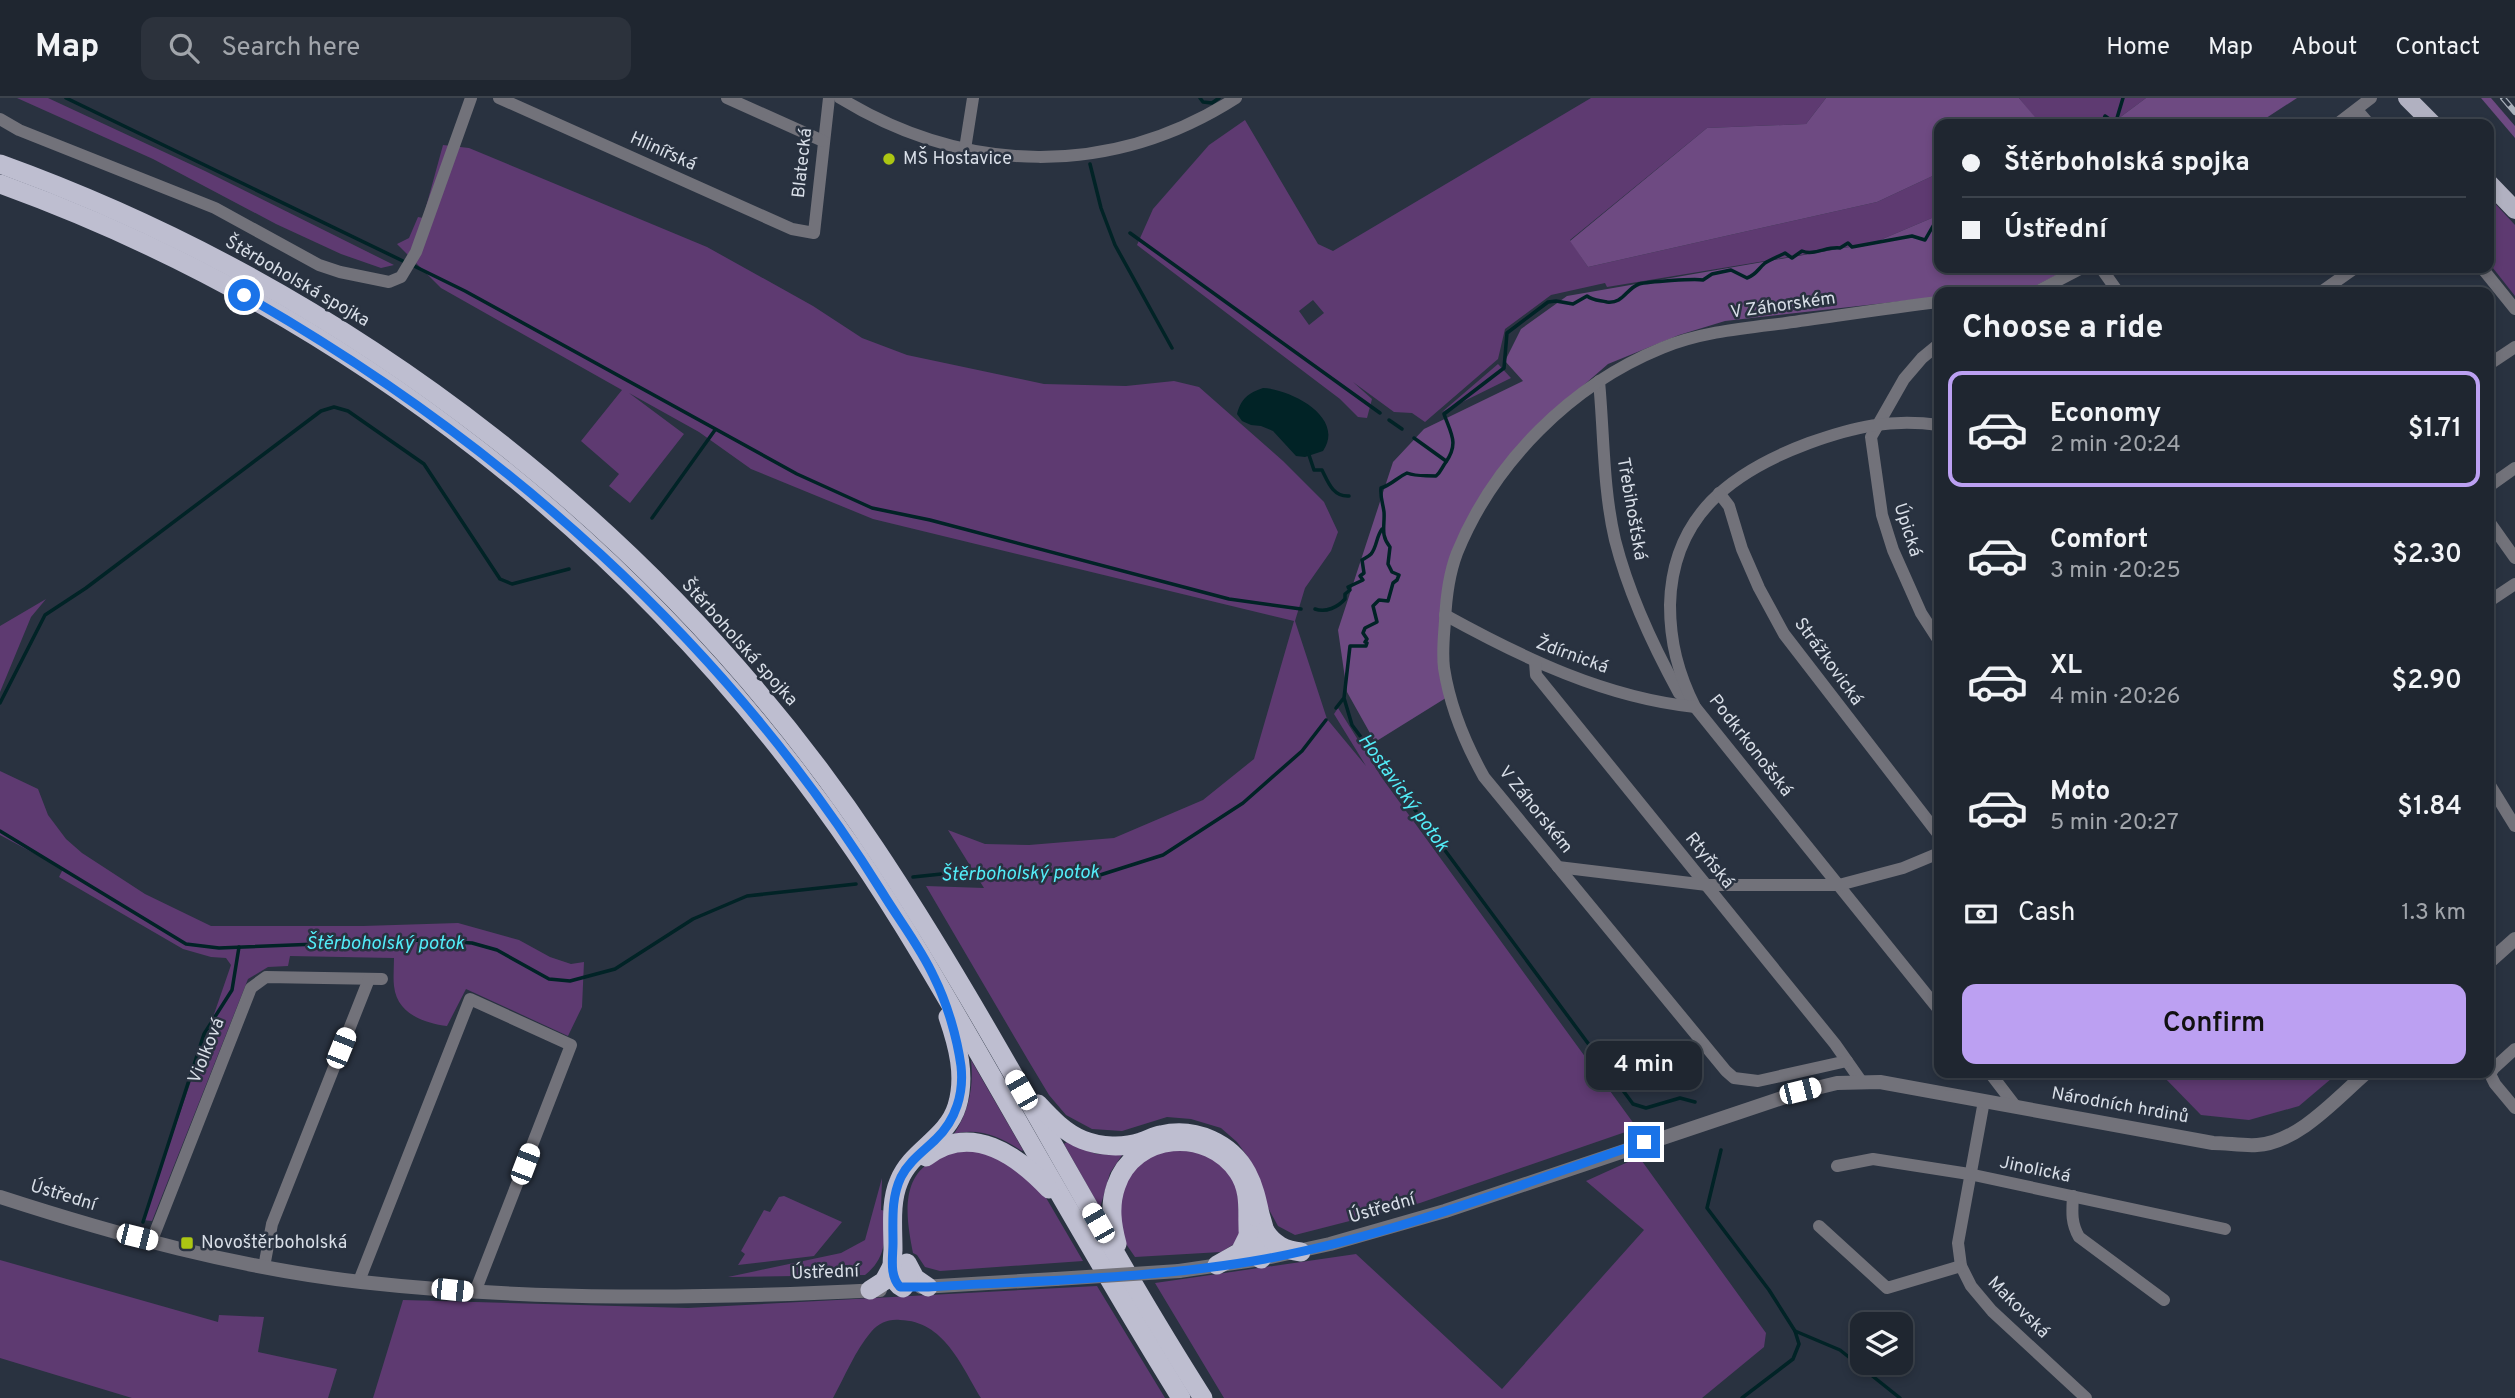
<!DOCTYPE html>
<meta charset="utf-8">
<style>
:root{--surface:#1f2630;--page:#2c323c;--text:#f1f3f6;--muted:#a1a5ab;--line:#3c434c;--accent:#bca0f2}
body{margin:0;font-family:Overpass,sans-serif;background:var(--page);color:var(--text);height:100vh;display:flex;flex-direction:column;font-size:26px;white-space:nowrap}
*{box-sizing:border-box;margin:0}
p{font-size:23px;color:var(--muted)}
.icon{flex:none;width:38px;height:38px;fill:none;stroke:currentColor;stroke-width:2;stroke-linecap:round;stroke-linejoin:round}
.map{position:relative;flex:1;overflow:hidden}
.details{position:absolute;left:1934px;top:189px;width:560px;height:791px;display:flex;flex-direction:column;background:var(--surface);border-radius:14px;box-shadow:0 4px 10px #0003,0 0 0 2px var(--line)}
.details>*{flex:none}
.top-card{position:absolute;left:1934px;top:21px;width:560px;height:154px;border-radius:14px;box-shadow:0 4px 10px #0003,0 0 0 2px var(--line);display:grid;align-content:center;height:154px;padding:0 28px;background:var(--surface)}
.fabs{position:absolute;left:1850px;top:1214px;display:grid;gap:14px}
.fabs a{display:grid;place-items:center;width:63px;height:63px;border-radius:14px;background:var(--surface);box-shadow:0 4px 10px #0003,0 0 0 2px var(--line);font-size:35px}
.end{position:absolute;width:32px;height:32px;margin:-16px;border:9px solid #1a73e8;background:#fff;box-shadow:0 0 0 4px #fff}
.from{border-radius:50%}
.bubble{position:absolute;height:49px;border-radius:14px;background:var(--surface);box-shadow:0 4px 10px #0003,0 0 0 2px var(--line);font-size:23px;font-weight:600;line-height:49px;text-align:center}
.car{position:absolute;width:21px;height:42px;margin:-21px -10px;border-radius:9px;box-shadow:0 0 5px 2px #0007;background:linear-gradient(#fff 24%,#345 0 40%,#fff 0 76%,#345 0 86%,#fff 0)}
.top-card b{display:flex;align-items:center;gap:24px;height:66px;font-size:26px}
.top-card b+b{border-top:2px solid var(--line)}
.top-card i{width:18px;height:18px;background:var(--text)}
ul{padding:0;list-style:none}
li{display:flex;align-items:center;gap:21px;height:116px;margin:0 14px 10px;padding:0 14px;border:4px solid transparent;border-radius:14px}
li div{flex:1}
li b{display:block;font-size:26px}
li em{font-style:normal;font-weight:600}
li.current{border-color:var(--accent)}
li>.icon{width:63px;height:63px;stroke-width:1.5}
h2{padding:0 28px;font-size:32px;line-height:84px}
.pay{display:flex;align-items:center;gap:18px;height:77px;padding:0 28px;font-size:26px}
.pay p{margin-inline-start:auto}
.primary-button{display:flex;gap:14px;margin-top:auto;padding:14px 28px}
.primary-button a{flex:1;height:80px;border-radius:14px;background:var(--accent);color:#111;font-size:28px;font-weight:600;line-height:80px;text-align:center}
header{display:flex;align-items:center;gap:42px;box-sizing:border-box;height:98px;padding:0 35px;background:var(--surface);border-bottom:2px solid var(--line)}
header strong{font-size:33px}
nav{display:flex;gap:38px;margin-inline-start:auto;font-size:24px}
.search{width:490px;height:63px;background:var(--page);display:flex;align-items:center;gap:18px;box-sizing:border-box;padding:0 24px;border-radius:14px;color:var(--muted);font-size:26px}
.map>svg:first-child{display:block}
.green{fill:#5e3a71;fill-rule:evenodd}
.forest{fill:#6e4a82}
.water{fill:#012326}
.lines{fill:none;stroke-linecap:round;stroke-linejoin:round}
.stream{stroke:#012326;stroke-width:3.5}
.minor{stroke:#72727a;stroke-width:12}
.tertiary{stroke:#72727a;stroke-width:14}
.primary{stroke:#b1b1c1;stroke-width:18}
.trunk{stroke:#bebed0;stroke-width:19}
.rail-casing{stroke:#a8afb9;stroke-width:6}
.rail{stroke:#293240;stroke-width:3.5;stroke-dasharray:10;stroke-linecap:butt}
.tertiary-bridge{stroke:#72727a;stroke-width:14}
.route{stroke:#1a73e8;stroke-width:9}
.poi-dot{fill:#acc613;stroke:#293240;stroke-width:2.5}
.labels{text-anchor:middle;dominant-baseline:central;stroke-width:5;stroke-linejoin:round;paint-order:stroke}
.street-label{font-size:18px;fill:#d8dee7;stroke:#293240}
.poi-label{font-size:18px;fill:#d8dee7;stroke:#293240;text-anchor:start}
.water-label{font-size:19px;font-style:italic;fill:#53edf8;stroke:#293240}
</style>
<header>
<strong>Map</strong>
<div class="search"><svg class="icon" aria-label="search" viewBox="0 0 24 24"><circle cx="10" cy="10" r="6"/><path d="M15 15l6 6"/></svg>Search here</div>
<nav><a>Home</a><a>Map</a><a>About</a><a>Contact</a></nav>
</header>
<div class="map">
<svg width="2515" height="1300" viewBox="0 0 2515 1300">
<rect width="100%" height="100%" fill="#293240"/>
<!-- green -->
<g class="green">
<polygon points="17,0 48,0 205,73 394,167 381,170 341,156 276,126 153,61"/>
<path d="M 1591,0 L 1826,0 L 1806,26 L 1707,30 L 1570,142 L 1588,169 L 1877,104 L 1939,75 L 1939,117 L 1873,145 L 1607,189 L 1605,185 L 1551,197 L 1505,231 L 1498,261 L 1425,324 L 1412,315 L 1394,314 L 1353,284 L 1372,301 L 1367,320 L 1358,319 L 1340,301 L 1137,147 L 1153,111 L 1209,47 L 1245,22 L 1318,146 L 1333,153 ZM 1313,202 L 1324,215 L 1309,227 L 1299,213 Z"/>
<polygon points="2019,0 2146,0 2111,26 2036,26 2038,24"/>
<polygon points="443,47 469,50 707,149 813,208 862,240 907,257 1044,286 1126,288 1174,283 1199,289 1283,363 1324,404 1338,434 1331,453 1305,490 1295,523 1327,621 1366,668 1334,616 1338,610 1382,680 1637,1030 1420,1105 1295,1137 1278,1128 1267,1108 1258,1078 1250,1062 1237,1044 1221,1030 1191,1021 1167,1019 1122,1033 1092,1031 1066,1017 1049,997 1028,962 926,788 984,790 948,732 985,746 1029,747 1114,740 1203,702 1254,661 1294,523 873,421 751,371 699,334 629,295 684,336 630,405 609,388 619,376 581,343 622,292 441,190 397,146 409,140 418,119 423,120"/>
<polygon points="2489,99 2515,127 2515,198 2489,165"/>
<polygon points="1498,266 1511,280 1442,314"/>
<polygon points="46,501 31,519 0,594 0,528"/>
<path d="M 0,673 L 38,691 L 48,717 L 66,741 L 82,755 L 145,796 L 211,828 L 363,828 L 458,825 L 519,842 L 550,859 L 571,866 L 584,864 L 582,909 L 568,938 L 466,891 L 447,928 C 424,925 397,916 394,888 C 393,879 394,869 394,860 L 290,858 L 288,868 L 268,869 L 248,881 L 152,1123 L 143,1122 L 231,867 L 226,860 L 211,859 L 183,851 L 59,779 L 63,771 L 0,737 Z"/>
<path d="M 971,962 L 1023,1052 L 1022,1053 C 1001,1039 979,1029 954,1036 C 969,1013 974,988 971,962 Z"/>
<polygon points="2160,975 2338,975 2299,1008 2249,1022 2201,1017"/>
<polygon points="1067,1044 1096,1056 1122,1057 1110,1075 1100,1110 1064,1046"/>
<path d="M 969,1050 L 1001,1059 L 1045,1098 L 1083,1163 L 940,1173 L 925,1169 L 917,1157 L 913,1155 C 907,1124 899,1082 932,1063 C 943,1056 957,1054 969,1050 Z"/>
<polygon points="1165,1050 1210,1056 1237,1084 1240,1134 1234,1146 1221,1154 1135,1159 1124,1143 1118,1100 1135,1067"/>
<polygon points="1639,1059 1766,1235 1764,1249 1702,1300 1224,1300 1155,1185 1356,1156 1502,1291 1644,1132 1586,1083"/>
<path d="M 882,1080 L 881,1112 L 886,1113 C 885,1139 887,1160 865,1177 L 728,1179 L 841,1155 L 865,1142 Z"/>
<polygon points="784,1098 842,1124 814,1158 738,1167 745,1156 741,1153 764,1112 770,1114 779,1099"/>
<polygon points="0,1162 218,1224 219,1217 264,1219 258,1254 337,1271 328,1300 132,1300 0,1260"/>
<path d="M 1097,1188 L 1165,1300 L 981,1300 C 961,1267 944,1223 900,1222 C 888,1221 879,1225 871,1234 C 856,1251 844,1280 833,1300 L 373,1300 L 403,1202 L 688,1210 Z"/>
</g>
<!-- forest -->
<g class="forest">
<polygon points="1826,0 2019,0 2039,24 2036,26 1939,26 1939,75 1877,104 1588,169 1570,143 1707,30 1806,26"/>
<polygon points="2146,0 2297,0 2257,26 2111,26"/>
<polygon points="2481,0 2491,0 2515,28 2515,40"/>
<polygon points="1939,117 1939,170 2071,170 2035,188 1979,194 1939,194 1939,199 1725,223 1679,237 1608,266 1547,319 1459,441 1441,516 1449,598 1375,644 1347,594 1338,532 1393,364 1424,331 1523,283 1505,263 1521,231 1567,198 1873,145"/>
</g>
<!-- water -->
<path class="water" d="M 1263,290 C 1290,291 1346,319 1323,353 L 1305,359 L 1296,358 L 1273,333 L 1261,328 L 1251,327 L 1242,323 L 1237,316 C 1241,301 1248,295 1263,290 Z"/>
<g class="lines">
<!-- stream -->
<g class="stream">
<polyline points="66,0 405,164"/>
<polyline points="1200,0 1203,4 1212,5 1219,0"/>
<polyline points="2102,26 2105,18 2112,23 2117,20 2123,0"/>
<polyline points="1090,66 1101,110 1115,147 1172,250"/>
<polyline points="1130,135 1380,315"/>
<polyline points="412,167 465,193 797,376 872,410 930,422 1229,501 1301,511"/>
<polyline points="1389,322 1402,331"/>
<polyline points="1414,340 1446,363"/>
<path d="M 1308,354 L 1314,372 L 1322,372 C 1328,384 1333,399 1349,398"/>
<polyline points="652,420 715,332"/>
<path d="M 1315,511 C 1326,515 1338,509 1345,501 L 1345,496 L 1350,492 L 1348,489 L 1363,482 L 1360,478 L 1364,475 L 1362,462 C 1365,460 1368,459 1371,456 C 1377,449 1376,439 1382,431"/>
<polyline points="0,605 45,517 86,490 321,313 334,309 348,313 424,366 500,481 512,486 569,471"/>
<polyline points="1336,610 1343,601"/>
<polyline points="0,733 186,846 219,850 419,842 472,845 497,852 549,881 570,883 615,871 693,821 747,798 856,786"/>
<polyline points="913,779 951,775 1100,777 1163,757 1243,705 1302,653 1326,622"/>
<path d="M 1695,1004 L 1680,1000 L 1646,1010 L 1633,1006 L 1352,627 L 1344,600 L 1350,548 L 1366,548 L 1367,545 L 1365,544 L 1367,541 L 1363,535 L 1365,530 L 1377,524 L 1373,508 L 1379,502 L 1388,503 L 1393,485 L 1397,482 L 1399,477 L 1392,474 L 1388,466 L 1390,449 C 1380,437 1385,428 1384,414 C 1383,406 1380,399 1381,390 C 1393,386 1396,380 1407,375 C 1417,379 1426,377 1436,378 C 1441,374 1442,369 1446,364 C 1459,345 1451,336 1444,316 L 1504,270 L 1507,235 L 1548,204 L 1556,203 L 1573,206 L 1587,198 C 1594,203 1599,202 1607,204 C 1623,206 1626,191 1639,186 C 1647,184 1695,180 1703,182 L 1712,176 L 1731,172 L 1747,180 C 1756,177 1758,171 1765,165 C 1768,163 1781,157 1785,155 L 1792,160 L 1802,153 C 1814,158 1827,148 1840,150 L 1848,145 L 1852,149 L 1912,138 L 1925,142 L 1933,128 L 1939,127"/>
<polyline points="1721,1052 1707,1110 1769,1192 1795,1233 1799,1246 1793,1261 1742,1300"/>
<polyline points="143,1124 204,936 232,892 239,849"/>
<polyline points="1795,1233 1840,1252 1900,1300"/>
</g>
<!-- minor -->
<g class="minor">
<polyline points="499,0 792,131 814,135 829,0"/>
<polyline points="727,0 823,43"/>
<path d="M 840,0 C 966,77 1111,80 1236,0"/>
<polyline points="2357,12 2369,26"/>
<polyline points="0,21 19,32 215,110 319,167 340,174 389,184 401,179 416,154 471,0"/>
<polyline points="2337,26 2371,0"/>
<polyline points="965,51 973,0"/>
<polyline points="2101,170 2118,194"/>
<polyline points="2482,170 2515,211"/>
<polyline points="2036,194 2082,170"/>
<polyline points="2321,194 2355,170"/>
<polyline points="1939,246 1922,260 1904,281 1871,339 1882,417 1893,452 1921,515 1939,543"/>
<polyline points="2488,267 2515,249"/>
<path d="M 1599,283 C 1604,336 1603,391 1615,442 C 1629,497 1652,546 1679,595 L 1684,599"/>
<path d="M 1939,327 C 1891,320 1854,329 1809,345 C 1731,374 1672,418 1670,507 C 1670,544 1678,575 1695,609 L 1939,912"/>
<polyline points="2488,389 2515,370"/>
<polyline points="1719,395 1729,408 1742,451 1759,490 1784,536 1939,737"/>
<polyline points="2488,422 2515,460"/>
<polyline points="2488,504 2515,486"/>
<path d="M 1445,517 C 1523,560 1606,600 1695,609"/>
<polyline points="1535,564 1536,577 1835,946 1861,983"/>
<polyline points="2488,684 2515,728"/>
<polyline points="1558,769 1707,787 1839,787 1903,770 1939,755"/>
<polyline points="2515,951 2494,970 2490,976 2495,986 2515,1010"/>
<path d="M 1847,963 L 1758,983 L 1734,980 L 1726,973 L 1484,679 C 1465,645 1450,609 1444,570 C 1442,554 1444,538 1445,523 C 1446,500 1449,476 1457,455 C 1494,364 1571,287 1662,250 C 1700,234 1746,230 1786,225 C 1837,218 1888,210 1939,204"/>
<polyline points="1990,975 2016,1009"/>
<polyline points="1984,1003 1958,1145 1961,1168 1971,1188 1992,1213 2086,1300"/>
<polyline points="1837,1068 1873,1061 1969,1076 2225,1131"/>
<path d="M 2073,1098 C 2072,1114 2071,1125 2079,1139 L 2164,1202"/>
<polyline points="1819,1128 1887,1190 1961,1168"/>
<polyline points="152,1142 251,890 266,879 382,881"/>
<polyline points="264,1169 272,1126 369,881"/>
<polyline points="359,1183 470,901 571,947 475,1194"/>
</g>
<!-- tertiary -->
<g class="tertiary">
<polyline points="2488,865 2515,841"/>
<path d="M 0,1099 C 117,1137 238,1170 361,1184 C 533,1203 707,1201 880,1192"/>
<path d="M 1179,1173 L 1261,1161 L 1330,1146 L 1445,1113 L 1800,994 L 1837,985 L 1880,984 L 2213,1045 C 2227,1045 2243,1048 2257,1047 C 2298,1045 2337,1000 2366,975"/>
<polyline points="921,1189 1056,1181"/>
</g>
<!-- primary -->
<g class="primary">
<polyline points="2407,0 2433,26"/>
<polyline points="2488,84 2515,112"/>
</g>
<!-- trunk -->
<g class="trunk">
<path d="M 0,66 C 354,194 667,437 875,750 C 994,928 1088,1120 1203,1300"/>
<path d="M 0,86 C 346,211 647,449 854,752 C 902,822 944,895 986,968 C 1050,1079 1113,1191 1181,1300"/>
<path d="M 1038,1006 C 1051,1020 1065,1035 1083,1042 C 1101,1049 1123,1050 1141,1044 C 1148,1042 1154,1038 1161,1037 C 1195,1029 1231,1045 1247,1075 C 1254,1088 1257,1102 1260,1116 C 1264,1131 1272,1148 1261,1161 L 1251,1153 C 1243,1127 1255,1099 1238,1074 C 1208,1029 1134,1034 1116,1088 C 1109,1108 1112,1127 1117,1146"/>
<path d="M 926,1059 C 971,1024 1017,1057 1049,1091"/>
<path d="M 1265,1133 C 1274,1147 1285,1152 1301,1154"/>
<polyline points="907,1165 915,1180 928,1189"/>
<polyline points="1217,1167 1240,1154 1249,1136"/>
<path d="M 907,1169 L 908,1184 L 903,1190 C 889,1183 892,1165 893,1152 C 893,1129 890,1104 899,1083 C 911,1052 947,1041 957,1008 C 966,978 958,948 948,919"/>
<polyline points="870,1192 884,1183 892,1168"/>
</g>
<!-- rail casing -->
<g class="rail-casing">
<polyline id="rail" points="2503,0 2515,14"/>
</g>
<!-- rail -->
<use href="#rail" class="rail"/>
<!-- tertiary-bridge -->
<polyline class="tertiary-bridge" points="1056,1181 1179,1173"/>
</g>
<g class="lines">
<!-- route -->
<path class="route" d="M 244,197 C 500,343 726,543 882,794 C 899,822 921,850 934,879 C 947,905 957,939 961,968 C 964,995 956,1022 936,1041 C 924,1053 909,1063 901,1079 C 891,1100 893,1122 893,1145 C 893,1160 889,1177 900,1189 L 928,1189 C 1040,1182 1154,1181 1265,1161 C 1395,1137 1519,1087 1644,1044"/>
</g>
<!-- markers -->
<g class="poi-dot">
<circle cx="889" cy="61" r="7"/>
<rect x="180" y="1138" width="14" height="14" rx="3.5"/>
</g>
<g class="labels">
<!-- street labels -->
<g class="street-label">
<text transform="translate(663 54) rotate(24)">Hlinířská</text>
<text transform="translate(803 65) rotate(-84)">Blatecká</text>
<text transform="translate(297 184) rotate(30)">Štěrboholská spojka</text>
<text transform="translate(1783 208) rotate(-8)">V Záhorském</text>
<text transform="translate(1631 411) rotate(80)">Třebihošťská</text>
<text transform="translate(1907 432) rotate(72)">Úpická</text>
<text transform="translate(739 545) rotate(48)">Štěrboholská spojka</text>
<text transform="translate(1572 558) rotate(20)">Ždírnická</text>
<text transform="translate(1828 564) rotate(54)">Strážkovická</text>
<text transform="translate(1750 648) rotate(52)">Podkrkonošská</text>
<text transform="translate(1535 712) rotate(51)">V Záhorském</text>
<text transform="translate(1709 763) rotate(51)">Rtyňská</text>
<text transform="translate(207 953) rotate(-68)">Violková</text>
<text transform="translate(2120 1008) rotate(10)">Národních hrdinů</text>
<text transform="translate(2035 1072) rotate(12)">Jinolická</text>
<text transform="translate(63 1098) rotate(17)">Ústřední</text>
<text transform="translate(1382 1111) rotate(-16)">Ústřední</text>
<text transform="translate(825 1175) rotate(-2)">Ústřední</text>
<text transform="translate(2018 1210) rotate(45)">Makovská</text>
</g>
<!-- poi labels -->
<g class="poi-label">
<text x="903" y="61">MŠ Hostavice</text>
<text x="201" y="1145">Novoštěrboholská</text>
</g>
<!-- water labels -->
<g class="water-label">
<text transform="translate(1403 695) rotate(54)">Hostavický potok</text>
<text transform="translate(1020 776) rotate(-1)">Štěrboholský potok</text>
<text x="385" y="846">Štěrboholský potok</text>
</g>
</g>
</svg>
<div class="fabs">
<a><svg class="icon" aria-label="layers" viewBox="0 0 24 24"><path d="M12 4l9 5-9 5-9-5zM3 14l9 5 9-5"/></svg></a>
</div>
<i class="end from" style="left:244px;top:197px"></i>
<i class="end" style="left:1644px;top:1044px"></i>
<div class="bubble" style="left:1586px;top:943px;width:116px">4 min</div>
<i class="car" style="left:341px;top:950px;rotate:22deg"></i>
<i class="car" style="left:1021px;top:992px;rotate:330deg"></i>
<i class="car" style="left:1800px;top:993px;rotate:76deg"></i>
<i class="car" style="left:525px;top:1066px;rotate:21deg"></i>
<i class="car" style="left:1098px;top:1125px;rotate:330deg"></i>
<i class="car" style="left:137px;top:1139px;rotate:104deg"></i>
<i class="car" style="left:452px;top:1192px;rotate:96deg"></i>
<div class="top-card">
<b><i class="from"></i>Štěrboholská spojka</b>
<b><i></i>Ústřední</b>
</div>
<section class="details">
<h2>Choose a ride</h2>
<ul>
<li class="current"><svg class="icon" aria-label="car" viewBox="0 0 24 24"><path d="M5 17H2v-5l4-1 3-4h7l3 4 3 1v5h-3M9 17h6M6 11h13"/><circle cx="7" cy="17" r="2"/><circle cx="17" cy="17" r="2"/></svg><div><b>Economy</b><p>2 min · 20:24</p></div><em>$1.71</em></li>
<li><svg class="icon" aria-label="car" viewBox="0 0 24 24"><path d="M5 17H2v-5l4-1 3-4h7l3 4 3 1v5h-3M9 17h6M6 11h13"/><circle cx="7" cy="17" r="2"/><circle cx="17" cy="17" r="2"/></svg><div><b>Comfort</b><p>3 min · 20:25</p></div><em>$2.30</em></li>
<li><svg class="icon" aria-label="car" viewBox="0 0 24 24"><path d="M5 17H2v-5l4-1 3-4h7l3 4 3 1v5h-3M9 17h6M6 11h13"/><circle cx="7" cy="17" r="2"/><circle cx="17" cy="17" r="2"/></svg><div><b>XL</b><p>4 min · 20:26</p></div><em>$2.90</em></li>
<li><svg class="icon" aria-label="car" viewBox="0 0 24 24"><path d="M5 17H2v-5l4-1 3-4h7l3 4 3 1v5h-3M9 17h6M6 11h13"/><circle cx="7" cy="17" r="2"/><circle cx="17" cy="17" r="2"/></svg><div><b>Moto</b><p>5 min · 20:27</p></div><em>$1.84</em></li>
</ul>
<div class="pay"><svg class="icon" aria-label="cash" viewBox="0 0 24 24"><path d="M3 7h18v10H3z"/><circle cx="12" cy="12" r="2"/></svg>Cash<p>1.3 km</p></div>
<div class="primary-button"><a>Confirm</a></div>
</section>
</div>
